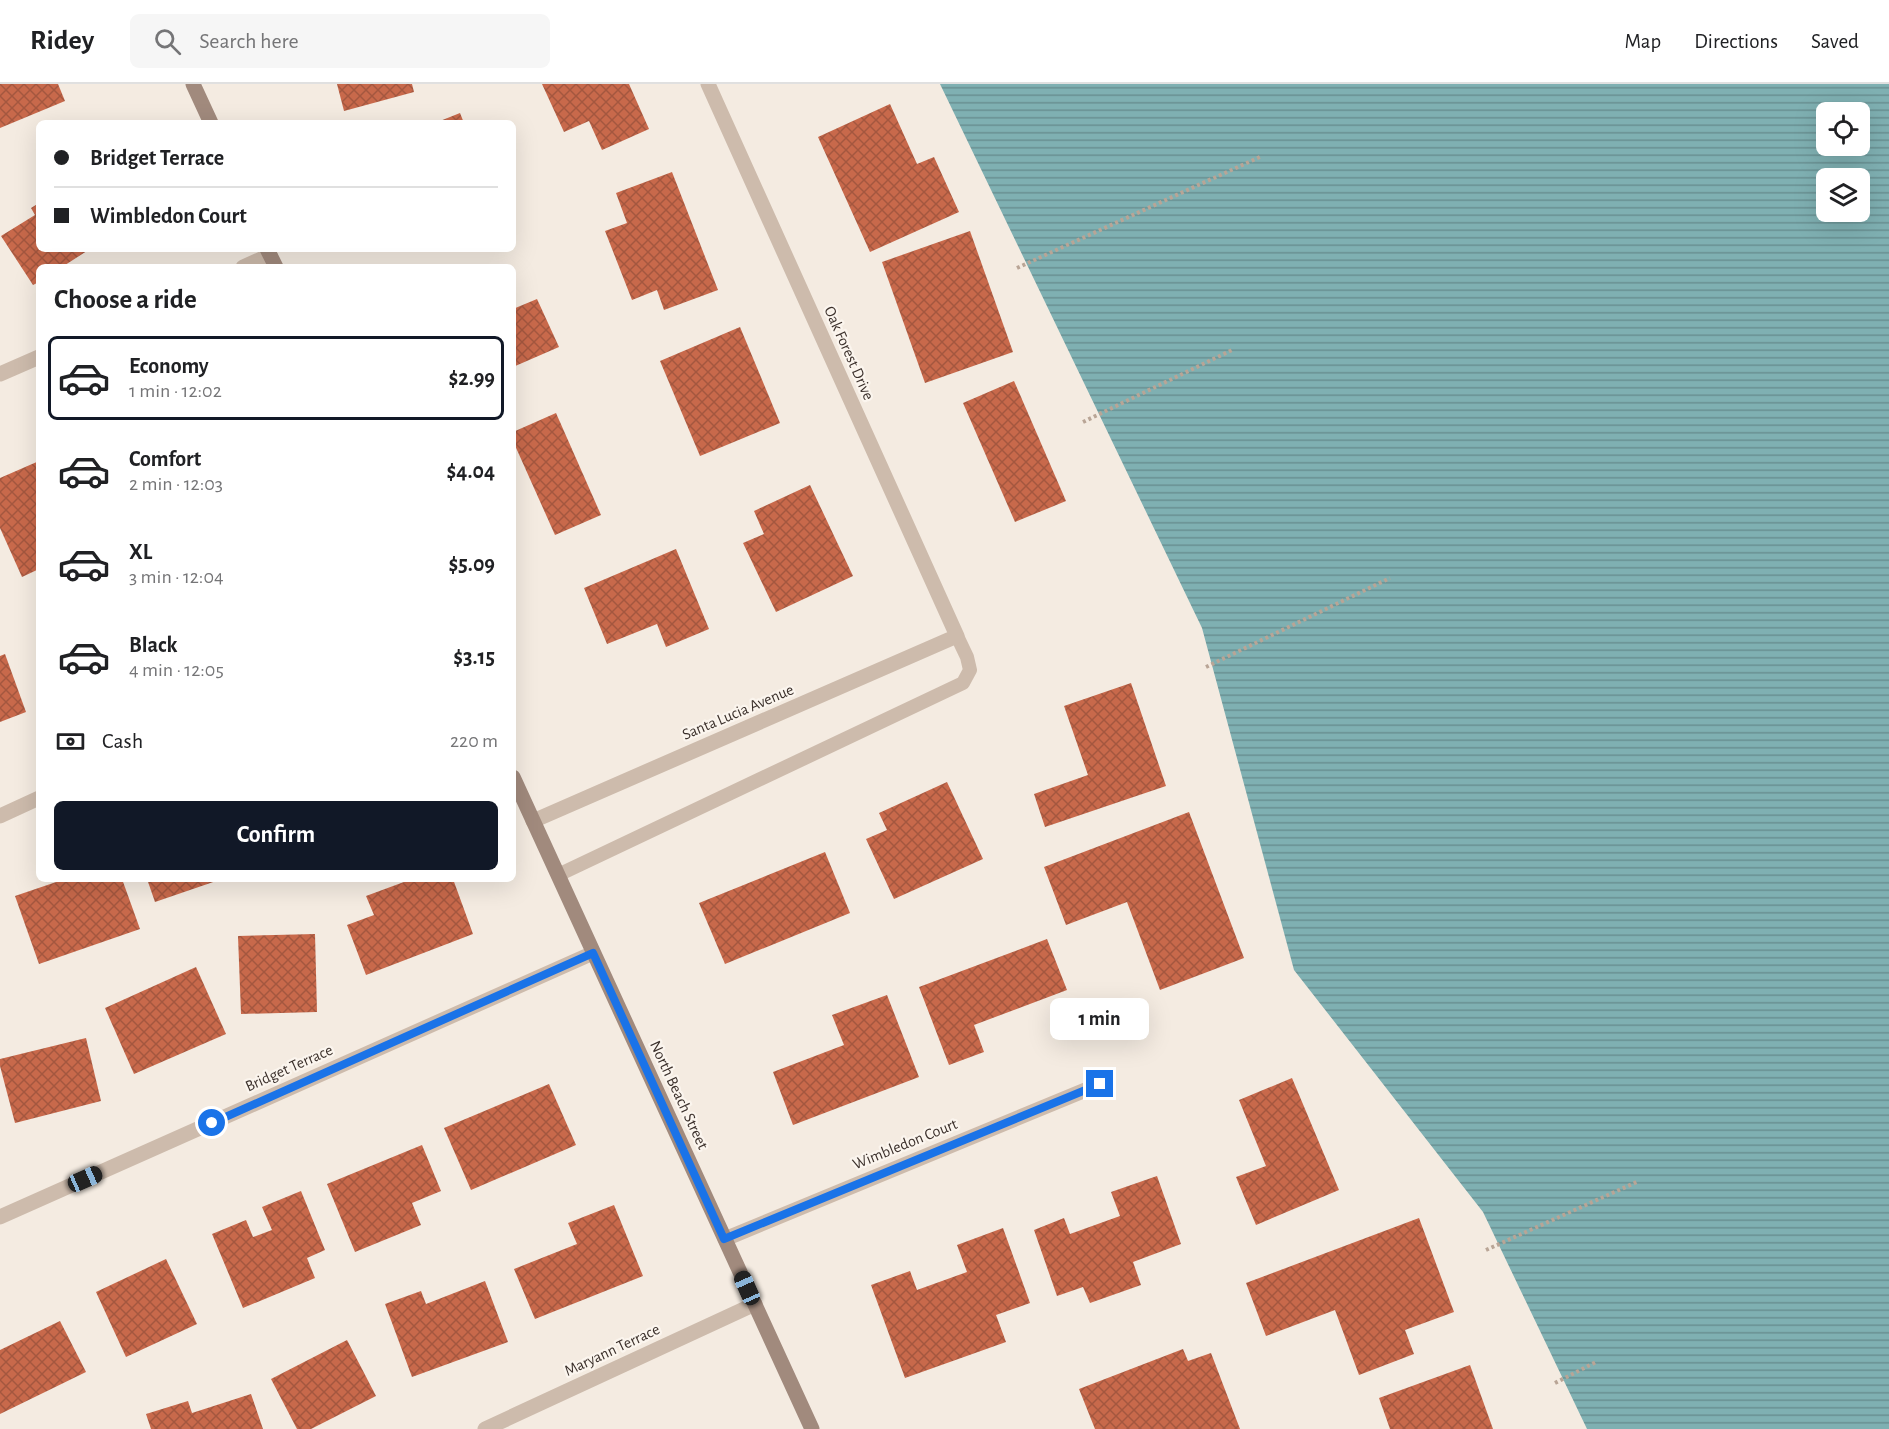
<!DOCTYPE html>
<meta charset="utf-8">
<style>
:root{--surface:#fff;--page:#f6f6f6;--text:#202124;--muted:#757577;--line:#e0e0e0;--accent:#111827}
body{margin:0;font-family:"Alegreya Sans",sans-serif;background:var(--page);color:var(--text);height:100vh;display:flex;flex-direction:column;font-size:22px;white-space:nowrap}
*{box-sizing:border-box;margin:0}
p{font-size:20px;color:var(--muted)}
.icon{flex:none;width:33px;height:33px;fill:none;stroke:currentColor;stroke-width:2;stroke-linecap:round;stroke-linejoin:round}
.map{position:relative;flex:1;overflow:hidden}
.drawer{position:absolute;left:36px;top:180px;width:480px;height:618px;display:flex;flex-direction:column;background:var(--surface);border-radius:9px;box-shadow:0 6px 24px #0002}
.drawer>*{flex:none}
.banner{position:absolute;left:36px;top:36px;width:480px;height:132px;border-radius:9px;box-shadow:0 6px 24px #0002;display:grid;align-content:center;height:132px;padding:0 18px;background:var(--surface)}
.tools{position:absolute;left:1816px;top:18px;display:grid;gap:12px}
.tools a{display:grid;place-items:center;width:54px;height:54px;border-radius:9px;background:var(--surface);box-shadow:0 6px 24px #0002;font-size:30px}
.end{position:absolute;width:27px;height:27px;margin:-14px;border:8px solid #1a73e8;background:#fff;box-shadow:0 0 0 3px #fff}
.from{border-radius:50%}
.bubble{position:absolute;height:42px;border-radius:9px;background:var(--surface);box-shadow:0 6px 24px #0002;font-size:20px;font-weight:700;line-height:42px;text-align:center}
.car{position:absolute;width:18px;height:36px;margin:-18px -9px;border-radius:8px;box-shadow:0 0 4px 2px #0007;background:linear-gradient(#222 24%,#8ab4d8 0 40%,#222 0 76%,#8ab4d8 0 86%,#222 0)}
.banner b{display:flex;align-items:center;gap:21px;height:57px;font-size:22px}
.banner b+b{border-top:2px solid var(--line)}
.banner i{width:15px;height:15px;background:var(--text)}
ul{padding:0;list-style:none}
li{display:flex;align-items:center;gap:18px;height:84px;margin:0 12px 9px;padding:0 6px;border:3px solid transparent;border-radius:9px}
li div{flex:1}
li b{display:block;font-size:22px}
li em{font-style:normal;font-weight:700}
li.current{border-color:var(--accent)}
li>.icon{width:54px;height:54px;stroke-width:1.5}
h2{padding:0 18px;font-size:27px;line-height:72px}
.pay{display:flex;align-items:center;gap:15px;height:66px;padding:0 18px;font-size:22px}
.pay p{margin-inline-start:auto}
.primary-button{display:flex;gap:12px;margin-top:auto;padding:12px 18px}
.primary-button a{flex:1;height:69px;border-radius:9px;background:var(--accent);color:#fff;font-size:24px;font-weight:700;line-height:69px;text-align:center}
header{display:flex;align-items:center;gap:36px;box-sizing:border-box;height:84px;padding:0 30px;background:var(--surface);border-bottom:2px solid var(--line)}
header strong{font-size:28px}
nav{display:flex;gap:33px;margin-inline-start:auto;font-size:21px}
.search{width:420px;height:54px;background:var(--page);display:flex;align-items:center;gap:15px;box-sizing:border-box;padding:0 21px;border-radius:9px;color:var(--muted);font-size:22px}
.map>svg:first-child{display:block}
.water{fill:url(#water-rules);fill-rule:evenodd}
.building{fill:url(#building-cross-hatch)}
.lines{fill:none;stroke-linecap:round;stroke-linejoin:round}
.path{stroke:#b9a596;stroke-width:4;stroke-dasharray:3 3;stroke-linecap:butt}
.lane{stroke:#cdbbac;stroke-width:14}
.street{stroke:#cdbbac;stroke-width:15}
.secondary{stroke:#a18a7d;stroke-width:15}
.route{stroke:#1a73e8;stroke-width:8}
.labels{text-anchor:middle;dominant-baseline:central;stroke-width:4.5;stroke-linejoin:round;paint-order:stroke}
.street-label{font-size:16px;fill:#3b302b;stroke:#fbf5ee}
</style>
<header>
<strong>Ridey</strong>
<div class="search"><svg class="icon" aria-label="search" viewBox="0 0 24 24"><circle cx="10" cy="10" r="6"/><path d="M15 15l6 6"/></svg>Search here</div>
<nav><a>Map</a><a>Directions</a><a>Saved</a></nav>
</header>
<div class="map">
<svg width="1889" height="1345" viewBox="0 0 1889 1345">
<defs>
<pattern id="water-rules" width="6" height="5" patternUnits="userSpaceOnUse" patternTransform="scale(1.5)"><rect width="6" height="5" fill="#7fb0b2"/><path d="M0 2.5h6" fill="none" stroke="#699091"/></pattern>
<pattern id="building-cross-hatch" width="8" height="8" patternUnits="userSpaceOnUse" patternTransform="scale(1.5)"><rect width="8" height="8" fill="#c8694b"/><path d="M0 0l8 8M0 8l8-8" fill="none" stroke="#a4573f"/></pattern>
</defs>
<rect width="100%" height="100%" fill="#f4ebe1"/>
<!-- water -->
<path class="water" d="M 940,0 L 1889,0 L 1889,1345 L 1587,1345 L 1483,1128 L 1294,886 L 1202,544 ZM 1827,28 L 1860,28 L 1860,62 L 1827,62 ZM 1827,94 L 1860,94 L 1860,128 L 1827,128 Z"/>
<!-- building -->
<g class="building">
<polygon points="0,0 58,0 65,17 0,44"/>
<polygon points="337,0 412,0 414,8 344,27"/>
<polygon points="542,0 629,0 649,45 602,66 589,37 564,48"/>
<polygon points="890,20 917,80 934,73 959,128 870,168 818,53"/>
<polygon points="460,29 464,39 435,39"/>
<polygon points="672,88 718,206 664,226 657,206 632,216 605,147 627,139 616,109"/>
<polygon points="39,119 39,165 90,165 62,183 39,183 39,198 33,201 1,152 35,131 31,124"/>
<polygon points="970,147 1013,268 925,299 882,178"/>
<polygon points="537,215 559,263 513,283 513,225"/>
<polygon points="740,243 780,339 700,372 660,277"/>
<polygon points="1014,297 1066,417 1015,438 963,319"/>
<polygon points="556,329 601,431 555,451 513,357 513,348"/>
<polygon points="39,377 39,485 22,493 0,444 0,394"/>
<polygon points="810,401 853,492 776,528 743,459 764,450 754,427"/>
<polygon points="676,465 709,545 666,563 657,540 607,560 584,504"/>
<polygon points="5,570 26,628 0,638 0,572"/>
<polygon points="1131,599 1166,702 1045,743 1034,710 1088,691 1064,622"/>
<polygon points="947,698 983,775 894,815 866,755 887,746 879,729"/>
<polygon points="1189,728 1244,874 1160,906 1127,818 1066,841 1044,783"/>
<polygon points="825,768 850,829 725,880 699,819"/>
<polygon points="65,795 122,795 140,845 39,880 15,812"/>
<polygon points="147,795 222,795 155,818"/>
<polygon points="412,795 453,795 473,850 366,891 347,841 374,831 366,812"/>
<polygon points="315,850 317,928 241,930 238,852"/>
<polygon points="1047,855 1067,906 974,941 984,968 949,981 919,903"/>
<polygon points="196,883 226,950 134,990 105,924"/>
<polygon points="887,911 919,993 793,1041 773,988 844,961 832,931"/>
<polygon points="86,954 101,1017 15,1039 0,982 0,975"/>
<polygon points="1292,994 1339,1106 1256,1141 1236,1093 1266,1082 1239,1016"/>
<polygon points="549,1000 576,1061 471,1106 444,1044"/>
<polygon points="422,1061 441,1107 412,1119 421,1141 355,1168 327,1100"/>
<polygon points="1157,1092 1181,1160 1133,1178 1141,1201 1090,1219 1083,1203 1057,1212 1034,1146 1064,1134 1070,1150 1120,1132 1111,1108"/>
<polygon points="301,1107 325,1166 307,1174 315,1194 243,1224 212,1150 246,1136 253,1153 272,1146 262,1123"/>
<polygon points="614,1121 643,1192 535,1235 514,1185 577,1160 568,1139"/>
<polygon points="1419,1134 1454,1228 1405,1246 1414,1270 1359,1291 1335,1226 1266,1252 1246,1199"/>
<polygon points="1003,1144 1030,1219 996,1231 1006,1258 905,1294 871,1201 910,1187 917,1206 967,1188 957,1161"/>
<polygon points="166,1175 197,1240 126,1273 96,1208"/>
<polygon points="485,1197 508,1258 412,1293 385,1220 421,1207 426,1220"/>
<polygon points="60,1237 86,1288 0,1330 0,1266"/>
<polygon points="347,1256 376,1312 311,1345 297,1345 271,1295"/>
<polygon points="1183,1265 1188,1277 1211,1269 1240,1345 1095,1345 1079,1305"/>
<polygon points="1470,1281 1493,1345 1390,1345 1379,1314"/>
<polygon points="251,1310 263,1345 151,1345 146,1330 188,1317 192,1329"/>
</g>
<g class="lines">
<!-- path -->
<g class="path">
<polyline points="1017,184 1262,72"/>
<polyline points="1083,338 1232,266"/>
<polyline points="1206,583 1390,494"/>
<polyline points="1486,1166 1639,1097"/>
<polyline points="1555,1299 1596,1278"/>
</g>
<!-- lane -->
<polyline class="lane" points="558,791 963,599 970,586 967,573 957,552"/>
<!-- street -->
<g class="street">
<polyline points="243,183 270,171"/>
<polyline points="0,290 39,273"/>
<polyline points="0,732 39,714"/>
<polyline points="533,737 957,552 708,0"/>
<polyline points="0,1133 593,869"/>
<polyline points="725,1155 1100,1000"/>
<polyline points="485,1345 755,1220"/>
</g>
<!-- secondary -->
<g class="secondary">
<polyline points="193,0 211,39"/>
<polyline points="267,165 276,183"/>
<polyline points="513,693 812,1345"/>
</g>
</g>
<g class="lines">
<!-- route -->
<polyline class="route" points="212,1039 593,869 724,1155 1100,1000"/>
</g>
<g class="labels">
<!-- street labels -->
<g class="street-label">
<text transform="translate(849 269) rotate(66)">Oak Forest Drive</text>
<text transform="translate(738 628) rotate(-23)">Santa Lucia Avenue</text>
<text transform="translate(289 984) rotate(-24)">Bridget Terrace</text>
<text transform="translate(679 1011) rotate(65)">North Beach Street</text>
<text transform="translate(905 1060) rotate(-22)">Wimbledon Court</text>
<text transform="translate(612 1266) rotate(-25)">Maryann Terrace</text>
</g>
</g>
</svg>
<div class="tools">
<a><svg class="icon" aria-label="locate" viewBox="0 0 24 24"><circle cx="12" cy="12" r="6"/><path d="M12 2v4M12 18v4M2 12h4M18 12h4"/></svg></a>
<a><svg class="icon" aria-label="layers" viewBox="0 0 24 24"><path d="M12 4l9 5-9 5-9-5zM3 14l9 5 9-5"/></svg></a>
</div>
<i class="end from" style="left:212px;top:1039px"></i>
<i class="end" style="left:1100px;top:1000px"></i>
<div class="bubble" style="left:1050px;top:914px;width:99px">1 min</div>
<i class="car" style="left:85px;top:1095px;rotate:66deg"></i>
<i class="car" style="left:747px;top:1204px;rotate:336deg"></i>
<div class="banner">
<b><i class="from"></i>Bridget Terrace</b>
<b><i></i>Wimbledon Court</b>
</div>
<section class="drawer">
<h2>Choose a ride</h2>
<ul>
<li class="current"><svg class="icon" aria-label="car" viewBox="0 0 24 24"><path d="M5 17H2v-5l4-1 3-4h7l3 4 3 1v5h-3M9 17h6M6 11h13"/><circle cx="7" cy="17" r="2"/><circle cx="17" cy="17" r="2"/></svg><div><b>Economy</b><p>1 min · 12:02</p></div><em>$2.99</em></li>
<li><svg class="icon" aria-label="car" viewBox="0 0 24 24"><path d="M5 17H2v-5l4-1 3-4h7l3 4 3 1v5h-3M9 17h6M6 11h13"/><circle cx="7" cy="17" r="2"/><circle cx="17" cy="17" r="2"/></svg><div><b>Comfort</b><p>2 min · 12:03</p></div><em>$4.04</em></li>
<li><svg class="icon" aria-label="car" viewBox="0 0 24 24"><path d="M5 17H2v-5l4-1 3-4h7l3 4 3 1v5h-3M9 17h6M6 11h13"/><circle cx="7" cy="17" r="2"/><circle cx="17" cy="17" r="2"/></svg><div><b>XL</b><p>3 min · 12:04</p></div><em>$5.09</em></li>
<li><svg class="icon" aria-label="car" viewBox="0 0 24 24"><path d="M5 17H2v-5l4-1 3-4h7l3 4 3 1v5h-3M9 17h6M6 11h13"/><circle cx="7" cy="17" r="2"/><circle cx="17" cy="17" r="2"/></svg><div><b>Black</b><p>4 min · 12:05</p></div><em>$3.15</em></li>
</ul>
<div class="pay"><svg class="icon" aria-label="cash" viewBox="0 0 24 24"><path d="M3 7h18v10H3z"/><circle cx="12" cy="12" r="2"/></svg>Cash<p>220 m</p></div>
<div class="primary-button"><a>Confirm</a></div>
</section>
</div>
